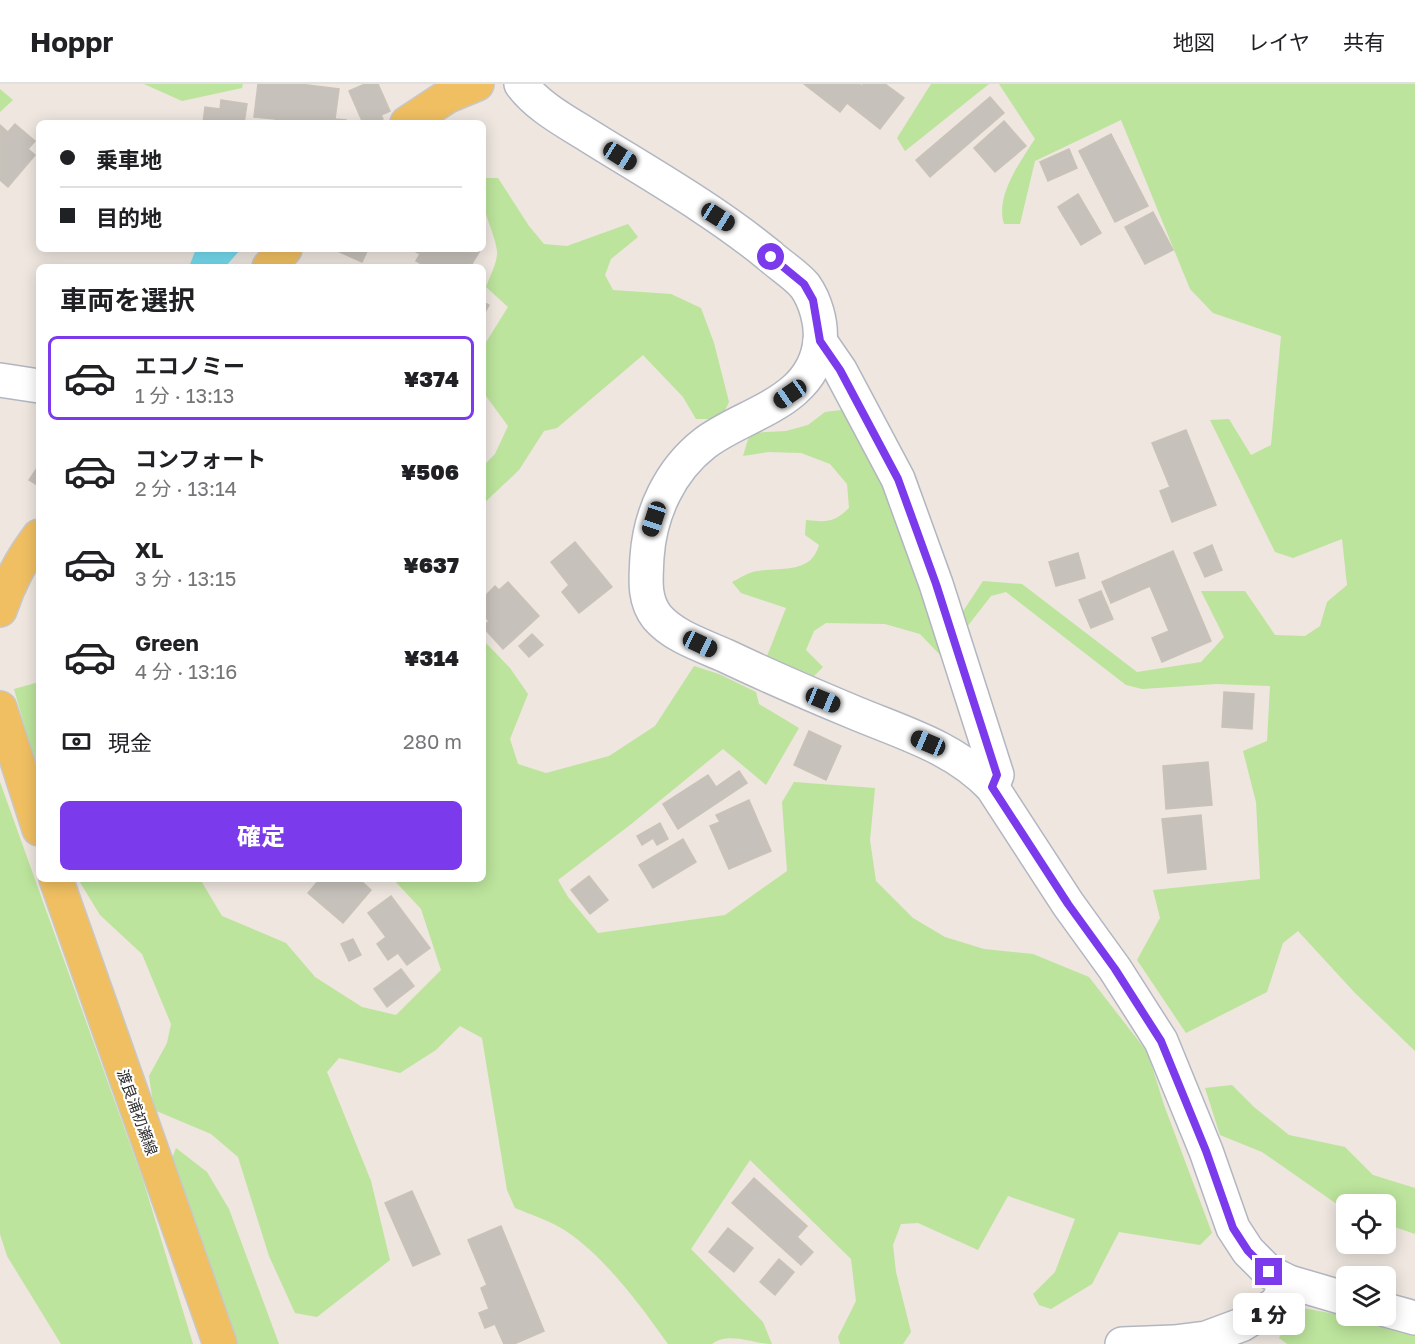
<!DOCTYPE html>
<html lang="ja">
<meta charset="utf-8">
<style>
:root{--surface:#fff;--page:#f2f2f2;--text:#202124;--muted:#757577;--line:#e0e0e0;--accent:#7c3aed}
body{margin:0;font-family:"Golos Text","Noto Sans JP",sans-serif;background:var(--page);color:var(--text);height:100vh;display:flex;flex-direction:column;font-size:22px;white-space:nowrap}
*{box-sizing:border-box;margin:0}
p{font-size:20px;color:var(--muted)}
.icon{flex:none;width:33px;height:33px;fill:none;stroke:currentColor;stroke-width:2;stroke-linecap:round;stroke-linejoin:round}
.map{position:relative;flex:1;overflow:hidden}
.details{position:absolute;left:36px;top:180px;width:450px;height:618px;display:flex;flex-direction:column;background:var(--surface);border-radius:9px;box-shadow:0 3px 15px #0003}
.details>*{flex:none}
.banner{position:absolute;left:36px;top:36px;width:450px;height:132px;border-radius:9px;box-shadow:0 3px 15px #0003;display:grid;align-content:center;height:132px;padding:0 24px;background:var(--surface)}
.buttons{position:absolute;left:1336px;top:1110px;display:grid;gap:12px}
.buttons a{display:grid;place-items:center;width:60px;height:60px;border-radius:9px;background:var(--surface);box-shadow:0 3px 15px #0003;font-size:30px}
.end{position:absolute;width:27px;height:27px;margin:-14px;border:8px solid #7c3aed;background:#fff;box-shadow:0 0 0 3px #fff}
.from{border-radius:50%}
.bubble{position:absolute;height:42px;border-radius:9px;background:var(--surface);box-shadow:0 3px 15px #0003;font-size:20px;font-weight:800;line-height:42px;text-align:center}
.car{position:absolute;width:18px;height:36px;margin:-18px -9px;border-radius:8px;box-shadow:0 0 4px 2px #0007;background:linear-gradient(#222 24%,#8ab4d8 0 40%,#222 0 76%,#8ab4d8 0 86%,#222 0)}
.banner b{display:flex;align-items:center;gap:21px;height:57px;font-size:22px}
.banner b+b{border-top:2px solid var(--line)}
.banner i{width:15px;height:15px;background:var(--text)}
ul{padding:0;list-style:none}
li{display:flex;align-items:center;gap:18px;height:84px;margin:0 12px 9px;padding:0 12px;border:3px solid transparent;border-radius:9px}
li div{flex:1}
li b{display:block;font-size:22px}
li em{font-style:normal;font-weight:800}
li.on{border-color:var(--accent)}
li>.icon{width:54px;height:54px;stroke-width:1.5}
h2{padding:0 24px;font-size:27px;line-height:72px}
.pay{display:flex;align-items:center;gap:15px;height:66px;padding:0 24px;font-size:22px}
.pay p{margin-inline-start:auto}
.action{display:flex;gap:12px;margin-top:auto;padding:12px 24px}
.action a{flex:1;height:69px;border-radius:9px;background:var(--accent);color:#fff;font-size:24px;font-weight:800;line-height:69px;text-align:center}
header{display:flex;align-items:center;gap:36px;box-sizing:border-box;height:84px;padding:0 30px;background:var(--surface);border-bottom:2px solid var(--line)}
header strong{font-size:28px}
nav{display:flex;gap:33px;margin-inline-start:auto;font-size:21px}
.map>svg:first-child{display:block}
.green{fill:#bce49c}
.water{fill:#74dbee}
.building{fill:#c6c1ba;stroke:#c9c2b8;stroke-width:1.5}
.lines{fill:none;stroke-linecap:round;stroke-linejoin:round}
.minor-casing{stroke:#b2b6c0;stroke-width:36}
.major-casing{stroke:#c8c8c8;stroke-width:36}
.minor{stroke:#fff;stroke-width:33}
.major{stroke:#f0bf62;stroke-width:33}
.route{stroke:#7c3aed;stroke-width:8}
.labels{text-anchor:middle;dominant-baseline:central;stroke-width:4.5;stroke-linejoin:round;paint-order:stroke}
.street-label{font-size:15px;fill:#2c2c2c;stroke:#fff}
</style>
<header>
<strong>Hoppr</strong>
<nav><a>地図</a><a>レイヤ</a><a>共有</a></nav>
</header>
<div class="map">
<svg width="1415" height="1260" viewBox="0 0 1415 1260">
<rect width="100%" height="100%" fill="#eee6df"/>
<!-- green -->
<g class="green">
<polygon points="144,0 243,0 242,4 182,17"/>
<polygon points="931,0 989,0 905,67 897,54"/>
<path d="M 999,0 L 1415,0 L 1415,967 L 1355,909 L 1298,847 L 1283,859 L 1267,908 L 1186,949 L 1137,876 L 1160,834 L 1153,806 L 1260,795 L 1256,718 L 1243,667 L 1267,657 L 1270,602 L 1216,600 L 1142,605 L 1126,601 L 1006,508 L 991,512 L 963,548 L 956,538 L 983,497 L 1022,500 L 1137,588 L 1201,578 L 1224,553 L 1201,507 L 1245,507 L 1275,551 L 1305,552 L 1320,542 L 1327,518 L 1347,501 L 1342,455 L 1293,474 L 1275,468 L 1210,336 L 1229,335 L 1251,371 L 1271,361 L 1281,252 L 1213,229 L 1190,205 L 1121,36 L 1035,77 L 1020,140 L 1004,140 C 995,112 1020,78 1035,55 Z"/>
<polygon points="0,5 13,16 0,28"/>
<path d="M 486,94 L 498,94 L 529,142 L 544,160 L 567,162 L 628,140 L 638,153 L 611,175 L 605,191 L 613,206 L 671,210 L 701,224 L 714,259 L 729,318 L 721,335 L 696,335 L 683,313 L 643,271 L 557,344 L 544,347 L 519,386 L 483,420 L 483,382 L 495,370 L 508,342 L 483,308 L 483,263 L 508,223 L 486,203 C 490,192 498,177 497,167 C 495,147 473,111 486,94 Z"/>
<path d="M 849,325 L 896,414 L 942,573 L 920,550 L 885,540 L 826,539 L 814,547 L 806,566 L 823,583 L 814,592 L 767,572 L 786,524 L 741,509 L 732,498 C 740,494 749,488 758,487 C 782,483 811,490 819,461 L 805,451 L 806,436 C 826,438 834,439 849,424 L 847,400 L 830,380 L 801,369 L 768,368 L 743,372 L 750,349 L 786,347 L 808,341 L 825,328 Z"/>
<path d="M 483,556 L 510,584 L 528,610 L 510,655 L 518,680 L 546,689 L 609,672 L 655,642 L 694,582 L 719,590 L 756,608 L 759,620 L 799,644 L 766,701 L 723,665 L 630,741 L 558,796 L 568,813 L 598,849 L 725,831 L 787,787 L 782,718 L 794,698 L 875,704 L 870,756 L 876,797 L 913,834 L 945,853 L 984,865 L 1033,870 L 1089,893 L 1148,969 L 1164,1021 L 1212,1149 L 1200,1161 L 1119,1148 L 1092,1200 L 1051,1225 L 1039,1221 L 1033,1210 L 1055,1188 L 1075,1135 L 1008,1112 L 978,1166 L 918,1139 L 901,1140 L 893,1161 L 896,1188 L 911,1248 L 903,1260 L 840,1260 L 838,1253 L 856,1217 L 851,1175 L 750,1076 L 691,1165 L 763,1238 L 772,1260 C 753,1260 729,1247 712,1260 L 668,1260 C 640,1221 606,1174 566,1147 C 551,1137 532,1131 515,1124 L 507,1106 L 482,954 L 460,942 L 436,966 L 400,989 L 339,974 L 327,988 L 371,1097 L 390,1176 L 317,1233 L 295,1229 L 269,1172 L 238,1073 L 211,1050 L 154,1026 L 149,992 L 167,959 L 171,940 L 142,870 L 100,831 L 78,795 L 200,795 L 222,832 L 286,859 L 315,893 L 362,923 L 396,931 L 441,886 L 421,825 L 393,795 L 483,795 Z"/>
<polygon points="39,598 39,693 14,605"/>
<polygon points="0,698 143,1096 193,1260 61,1260 7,1172 0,1150"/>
<polygon points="1232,1001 1254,1023 1289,1051 1345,1063 1373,1091 1415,1104 1415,1150 1386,1140 1386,1120 1347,1120 1347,1125 1341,1123 1262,1068 1220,1051 1205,1004"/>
<polygon points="176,1064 207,1088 229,1125 279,1260 235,1260 169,1082"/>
<polygon points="1298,1223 1361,1235 1415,1251 1415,1260 1287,1260 1279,1254"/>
</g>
<!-- water -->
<polygon class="water" points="196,165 241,165 225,183 189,183"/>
<!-- building -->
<g class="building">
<polygon points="258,0 300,0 339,5 335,35 346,36 346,39 296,37 295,39 274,39 275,35 254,33"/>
<polygon points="365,0 378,0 390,27 381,31 383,35 374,39 363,39 349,7"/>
<polygon points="804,0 859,0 862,2 863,0 885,0 904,14 880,45 847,19 840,28"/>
<polygon points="990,13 1004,29 930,93 916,76"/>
<polygon points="221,16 247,20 244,39 203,39 205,23 220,25"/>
<polygon points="1004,37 1026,62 995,88 974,64"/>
<polygon points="15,40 35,57 28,65 35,71 8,103 0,96 0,41 8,48"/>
<polygon points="1111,50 1148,122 1115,138 1079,67"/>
<polygon points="1069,65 1077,84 1048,97 1040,78"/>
<polygon points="1078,110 1101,149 1081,161 1058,123"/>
<polygon points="1153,128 1173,166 1145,180 1125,143"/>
<polygon points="333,165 368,165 362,178"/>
<polygon points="411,165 481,165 470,183 442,183 435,179 432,183 427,183 416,177 420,170"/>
<polygon points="483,218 489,221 483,232"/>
<polygon points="1186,346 1216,421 1172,438 1160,407 1170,403 1152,359"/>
<polygon points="37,384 39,385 39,402 29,396"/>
<polygon points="575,458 612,503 579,529 562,508 569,501 551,478"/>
<polygon points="1212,461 1222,486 1205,493 1194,469"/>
<polygon points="1173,467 1211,557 1162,578 1152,554 1169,547 1150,502 1111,519 1102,498"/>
<polygon points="1078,469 1085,494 1056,502 1049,478"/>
<polygon points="508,498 539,532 503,565 483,543 489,537 483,531 483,514 495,502 499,506"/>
<polygon points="1101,507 1113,535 1091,544 1079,516"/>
<polygon points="532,550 543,561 529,573 519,562"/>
<polygon points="1224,608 1254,610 1252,645 1222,643"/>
<polygon points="809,647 841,662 826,696 794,681"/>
<polygon points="1208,678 1212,721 1166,725 1163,682"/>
<polygon points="739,687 747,699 678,745 663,720 708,691 716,703"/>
<polygon points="749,716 771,767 729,785 710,742 720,738 716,731"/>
<polygon points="1201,731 1206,785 1168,789 1162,735"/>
<polygon points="660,739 668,755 657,761 653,754 642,761 637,752"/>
<polygon points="683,755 696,778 653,804 639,781"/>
<polygon points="589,792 608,816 590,830 571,806"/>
<polygon points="320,795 359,795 371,806 343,839 308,809"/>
<polygon points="391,812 430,864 407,881 398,869 388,876 377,860 386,853 368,829"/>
<polygon points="353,855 361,871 349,877 341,860"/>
<polygon points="401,885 414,902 387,923 374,905"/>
<polygon points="754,1094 807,1142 797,1153 813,1168 801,1181 732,1119"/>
<polygon points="412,1107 440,1170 413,1182 385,1119"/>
<polygon points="501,1142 544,1247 514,1260 504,1260 495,1240 485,1244 479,1229 489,1225 481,1204 487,1201 468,1156"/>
<polygon points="728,1144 753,1164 734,1188 709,1168"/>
<polygon points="779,1175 794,1188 775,1211 760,1198"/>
</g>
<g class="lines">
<!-- minor casing -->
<g class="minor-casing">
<g id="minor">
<path d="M 521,0 C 537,22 565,37 589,52 C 650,90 714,126 770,172 C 781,182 796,191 805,202 C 815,216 822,239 820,257 C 814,319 744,329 705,359 C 670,386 650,429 647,473 C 646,494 643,515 657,533 C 674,553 704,562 726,572 C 768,592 810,610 853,628 C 903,649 954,663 992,703 L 1068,820 L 1115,885 L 1161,957 L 1206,1067 L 1233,1144 L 1248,1167 L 1269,1188 L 1289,1198 L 1347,1215"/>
<polyline points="820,257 840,286 898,395 936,500 997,691 992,703"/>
<polyline points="0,296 39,302"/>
<polyline points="1386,1226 1415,1234"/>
<polyline points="1122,1260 1174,1258 1206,1254 1241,1241 1276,1220 1289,1198"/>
</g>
</g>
<!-- major casing -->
<g class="major-casing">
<g id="major">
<polyline points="407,39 448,12 477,0"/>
<polyline points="269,183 285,165"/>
<path d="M 0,526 C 9,499 22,474 39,452"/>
<polyline points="0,624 39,745"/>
<polyline points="56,795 220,1260"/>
</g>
</g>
<!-- minor -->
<use href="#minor" class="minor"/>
<!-- major -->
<use href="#major" class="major"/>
</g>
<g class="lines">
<!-- route -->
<polyline class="route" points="771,173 804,200 813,216 820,257 840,286 898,395 936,500 997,691 992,703 1068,820 1115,885 1161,957 1206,1067 1233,1144 1248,1167 1269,1188"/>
</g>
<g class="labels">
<!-- street labels -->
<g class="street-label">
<text transform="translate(138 1028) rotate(70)">渡良浦初瀬線</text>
</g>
</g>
</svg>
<div class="buttons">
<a><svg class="icon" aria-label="locate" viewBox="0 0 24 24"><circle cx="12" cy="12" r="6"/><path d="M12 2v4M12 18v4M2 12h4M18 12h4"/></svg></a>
<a><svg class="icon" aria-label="layers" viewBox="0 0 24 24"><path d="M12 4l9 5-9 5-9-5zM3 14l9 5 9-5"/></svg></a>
</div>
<i class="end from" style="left:771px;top:173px"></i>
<i class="end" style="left:1269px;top:1188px"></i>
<div class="bubble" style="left:1233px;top:1209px;width:72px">1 分</div>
<i class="car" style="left:620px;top:72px;rotate:122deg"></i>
<i class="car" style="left:718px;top:133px;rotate:122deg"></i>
<i class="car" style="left:790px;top:310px;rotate:235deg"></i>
<i class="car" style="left:654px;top:435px;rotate:198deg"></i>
<i class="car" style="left:700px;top:560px;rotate:115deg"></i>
<i class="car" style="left:823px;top:616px;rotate:112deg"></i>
<i class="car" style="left:928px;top:659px;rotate:293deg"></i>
<div class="banner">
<b><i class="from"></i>乗車地</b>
<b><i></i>目的地</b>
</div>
<section class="details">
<h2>車両を選択</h2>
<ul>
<li class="on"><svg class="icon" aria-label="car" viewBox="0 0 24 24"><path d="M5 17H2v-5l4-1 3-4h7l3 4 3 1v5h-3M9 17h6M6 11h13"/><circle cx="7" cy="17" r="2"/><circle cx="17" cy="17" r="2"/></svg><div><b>エコノミー</b><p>1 分 · 13:13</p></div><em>¥374</em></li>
<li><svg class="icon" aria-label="car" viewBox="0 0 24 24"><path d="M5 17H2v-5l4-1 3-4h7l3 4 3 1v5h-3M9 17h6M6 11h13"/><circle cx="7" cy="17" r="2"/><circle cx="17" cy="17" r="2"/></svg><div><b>コンフォート</b><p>2 分 · 13:14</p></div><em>¥506</em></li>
<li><svg class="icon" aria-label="car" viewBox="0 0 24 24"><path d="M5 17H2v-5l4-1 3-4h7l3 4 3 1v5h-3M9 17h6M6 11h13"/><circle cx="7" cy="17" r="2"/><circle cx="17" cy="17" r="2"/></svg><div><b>XL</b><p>3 分 · 13:15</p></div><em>¥637</em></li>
<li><svg class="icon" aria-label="car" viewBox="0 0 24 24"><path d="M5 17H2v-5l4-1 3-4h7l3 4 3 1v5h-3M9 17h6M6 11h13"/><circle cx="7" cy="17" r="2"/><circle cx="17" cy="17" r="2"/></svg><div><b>Green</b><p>4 分 · 13:16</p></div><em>¥314</em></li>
</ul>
<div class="pay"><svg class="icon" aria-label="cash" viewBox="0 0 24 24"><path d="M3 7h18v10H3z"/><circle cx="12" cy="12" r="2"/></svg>現金<p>280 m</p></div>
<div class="action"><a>確定</a></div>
</section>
</div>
